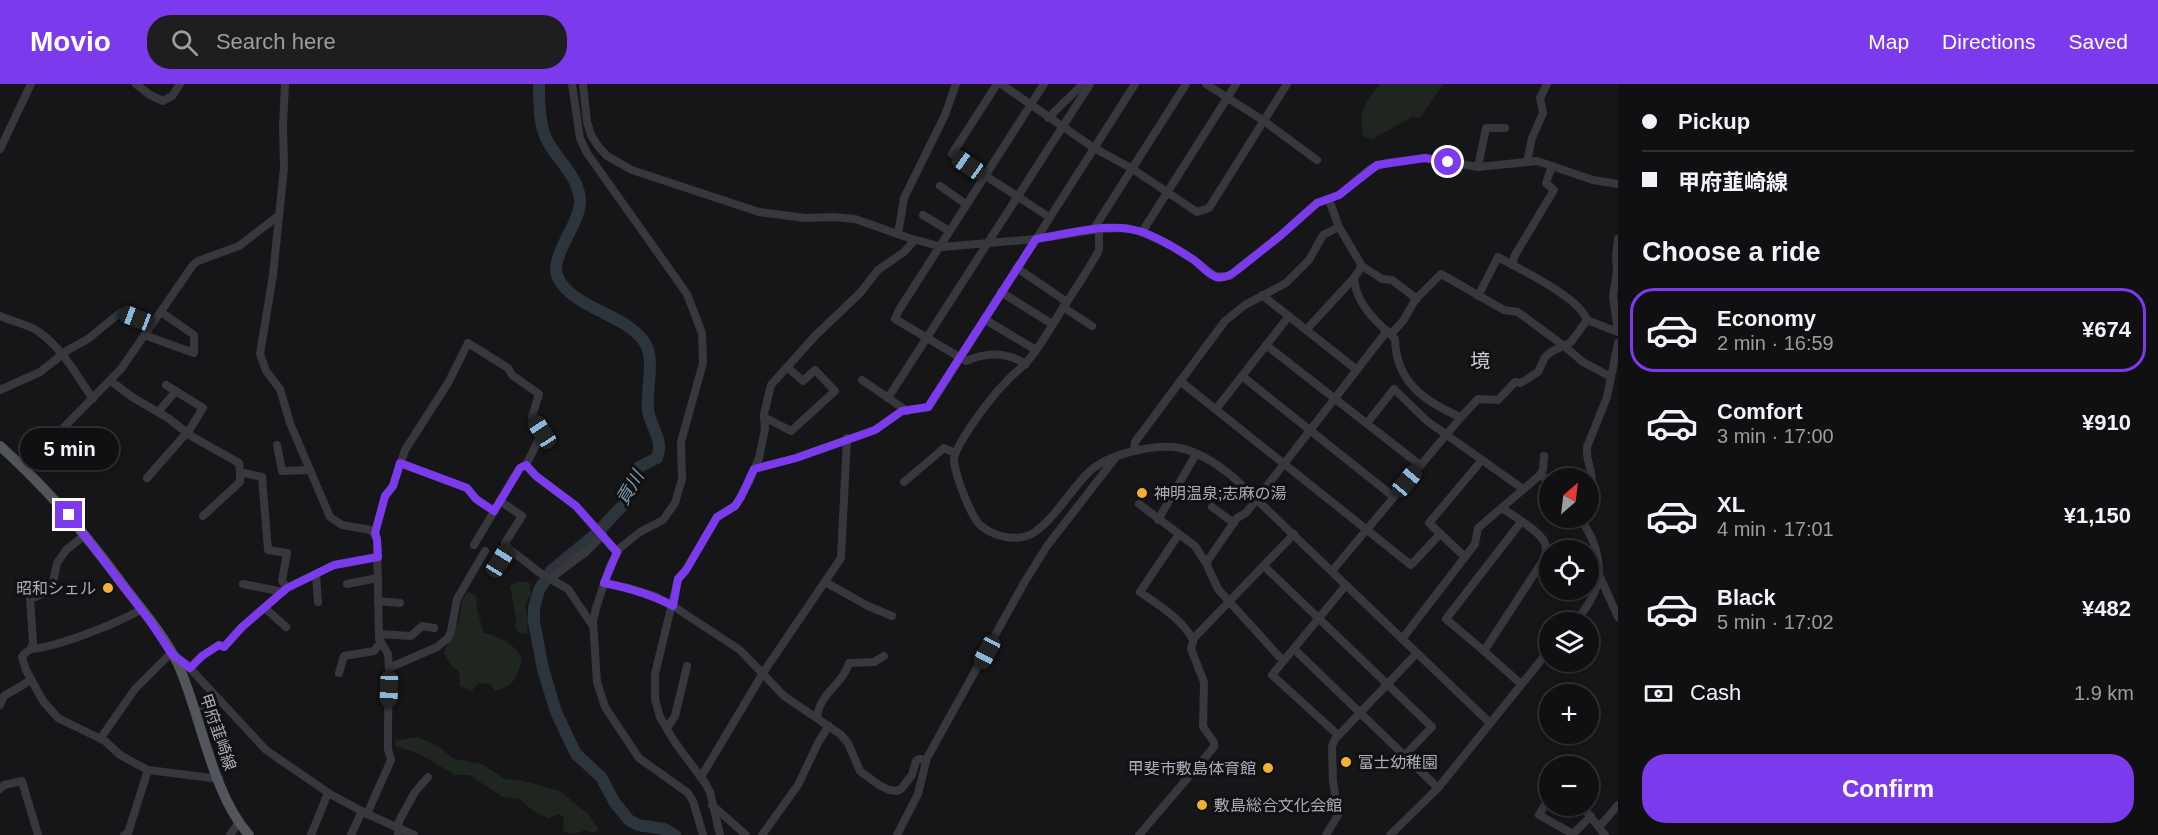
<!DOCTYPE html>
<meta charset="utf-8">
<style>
:root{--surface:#101012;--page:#1e1e20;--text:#f1f3f6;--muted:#9c9d9f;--line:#303032;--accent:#7c3aed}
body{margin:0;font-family:Arial,"Noto Sans JP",sans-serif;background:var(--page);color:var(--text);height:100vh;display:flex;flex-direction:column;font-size:22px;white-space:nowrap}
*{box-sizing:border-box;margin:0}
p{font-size:20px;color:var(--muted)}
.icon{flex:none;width:33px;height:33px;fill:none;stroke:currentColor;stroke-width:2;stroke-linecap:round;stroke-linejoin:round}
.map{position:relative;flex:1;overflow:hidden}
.sheet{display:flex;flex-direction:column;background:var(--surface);width:540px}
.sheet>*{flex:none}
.top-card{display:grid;align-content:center;height:132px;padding:0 24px;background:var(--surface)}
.needle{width:39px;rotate:28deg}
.fabs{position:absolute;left:1539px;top:384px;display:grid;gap:12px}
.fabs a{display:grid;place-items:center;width:60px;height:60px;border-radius:50%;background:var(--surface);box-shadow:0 3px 9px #0003,0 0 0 2px var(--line);font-size:30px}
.end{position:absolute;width:27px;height:27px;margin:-14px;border:8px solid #7c3aed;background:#fff;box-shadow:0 0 0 3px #fff}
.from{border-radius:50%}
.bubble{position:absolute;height:42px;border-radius:21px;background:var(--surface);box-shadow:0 3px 9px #0003,0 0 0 2px var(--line);font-size:20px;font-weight:700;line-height:42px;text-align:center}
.car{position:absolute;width:18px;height:36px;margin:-18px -9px;border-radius:8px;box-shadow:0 0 4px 2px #0007;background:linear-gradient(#222 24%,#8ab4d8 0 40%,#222 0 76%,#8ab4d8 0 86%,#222 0)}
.top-card b{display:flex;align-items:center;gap:21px;height:57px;font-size:22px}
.top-card b+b{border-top:2px solid var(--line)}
.top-card i{width:15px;height:15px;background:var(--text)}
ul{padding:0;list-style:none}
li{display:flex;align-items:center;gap:18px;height:84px;margin:0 12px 9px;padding:0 12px;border:3px solid transparent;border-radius:24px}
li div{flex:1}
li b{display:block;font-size:22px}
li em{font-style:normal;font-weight:700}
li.on{border-color:var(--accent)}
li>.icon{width:54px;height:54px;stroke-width:1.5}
h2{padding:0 24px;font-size:27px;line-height:72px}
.pay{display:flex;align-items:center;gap:15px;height:66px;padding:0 24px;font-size:22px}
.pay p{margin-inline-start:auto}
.button{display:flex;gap:12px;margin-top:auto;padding:12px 24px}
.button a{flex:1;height:69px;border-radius:24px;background:var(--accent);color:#fff;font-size:24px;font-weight:700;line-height:69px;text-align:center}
header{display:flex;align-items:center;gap:36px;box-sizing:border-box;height:84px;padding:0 30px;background:var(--accent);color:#fff}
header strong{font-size:28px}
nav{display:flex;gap:33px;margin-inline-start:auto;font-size:21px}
.search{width:420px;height:54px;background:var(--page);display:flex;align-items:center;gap:15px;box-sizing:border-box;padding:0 21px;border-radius:24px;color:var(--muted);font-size:22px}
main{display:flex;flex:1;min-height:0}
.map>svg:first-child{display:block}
.green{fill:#1e261f}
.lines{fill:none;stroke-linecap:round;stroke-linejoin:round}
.river{stroke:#2c353c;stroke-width:12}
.minor{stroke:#37383d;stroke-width:8}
.major{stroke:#53555c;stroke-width:10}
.route{stroke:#7c3aed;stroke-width:8}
.poi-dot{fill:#f2b134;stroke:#111113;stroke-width:2}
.labels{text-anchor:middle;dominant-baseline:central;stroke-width:6;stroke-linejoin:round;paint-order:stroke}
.poi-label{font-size:16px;fill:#a8adb8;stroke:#111113;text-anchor:start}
.street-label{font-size:16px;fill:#a8adb8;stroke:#111113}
.water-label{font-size:18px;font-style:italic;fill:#7f9bb3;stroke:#111113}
.quarter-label{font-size:20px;fill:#c9ccd4;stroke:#111113}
</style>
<header>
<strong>Movio</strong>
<div class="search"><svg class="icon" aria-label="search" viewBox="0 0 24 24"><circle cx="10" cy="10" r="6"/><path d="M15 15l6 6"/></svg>Search here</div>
<nav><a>Map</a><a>Directions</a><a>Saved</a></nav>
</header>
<main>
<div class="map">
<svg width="1618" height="751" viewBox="0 0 1618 751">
<rect width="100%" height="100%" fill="#161618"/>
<!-- green -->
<g class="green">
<path d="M 1381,0 L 1443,0 L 1420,34 L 1412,33 L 1372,55 L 1363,52 C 1359,26 1364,18 1381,0 Z"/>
<polygon points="519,497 530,499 531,510 525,521 528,535 527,550 520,549 515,543 516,534 510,502"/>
<path d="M 468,508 L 476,512 L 477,526 L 484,549 C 500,553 514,560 522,574 C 517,593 515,602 495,607 L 490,600 L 478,599 L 472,607 L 460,602 L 459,588 L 452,582 L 444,569 C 447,557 455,548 459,536 C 462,525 459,516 468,508 Z"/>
<path d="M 418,653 L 439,663 L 454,675 L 482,680 L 505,695 L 520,696 L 560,707 L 589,731 L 598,745 L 595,749 L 584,746 C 575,751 572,751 563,746 L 564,733 L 557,730 L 549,735 L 532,726 L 520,715 L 503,713 L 469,691 L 456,691 L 417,669 L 395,662 L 395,657 Z"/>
</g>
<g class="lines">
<!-- river -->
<path class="river" d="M 539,0 C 539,16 539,39 546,54 C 556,76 579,91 580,117 C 580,141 548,173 558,194 C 574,226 634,232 647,263 C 654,279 646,307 648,326 C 651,345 664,355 657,374 L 639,383 L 633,393 L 624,420 L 596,450 L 551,487 L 539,506 L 534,524 L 534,538 L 543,585 L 556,628 L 576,670 L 601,693 L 615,719 L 629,736 L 638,741 L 664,745 L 675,751"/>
<!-- minor -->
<g class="minor">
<polyline points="136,0 150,11 163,17 172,12 180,0"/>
<polyline points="285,0 283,41 284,84 273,191 260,270 266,287 280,305 290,339 330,433 342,441 371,446 377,455 379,555 388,570 389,586 388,643 388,665 391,676 367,730"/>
<polyline points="572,0 580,54 587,69 687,210 702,249 703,279 681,358 682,395 675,419 663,436 640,448 620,464 610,482 596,524 593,538 597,598 605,623 639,674 688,709 693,717 703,751"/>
<polyline points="583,0 587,38 591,51 598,62 607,72 632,86 759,128 805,134 834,133 855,135 909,154 942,163 1036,155 1099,145 1127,144 1144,149 1170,161 1195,177 1215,192 1230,192 1237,186 1280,152 1317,119 1339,111 1370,85 1386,79 1425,74 1478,83 1537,77 1593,96 1618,100"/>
<polyline points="997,0 952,70 1049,133"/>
<polyline points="1001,0 1094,64 1131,84 1197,128 1209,124 1287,0"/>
<polyline points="1206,0 1264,37 1317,76"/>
<polyline points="1048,34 1083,0"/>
<polyline points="0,65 31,0"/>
<polyline points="1527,78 1532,54 1543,29 1540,14 1547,0"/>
<polyline points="1478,83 1486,44 1505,44"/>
<polyline points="940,102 966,120"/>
<path d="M 1329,116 L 1339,143 L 1362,182 L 1354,194 C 1356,221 1377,238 1395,255 C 1396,298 1424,317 1460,333"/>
<polyline points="923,131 949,147"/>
<path d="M 1099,145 L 1099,166 C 1088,187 1074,207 1061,227 C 1051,243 1042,259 1031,273 C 1023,283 1013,290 1005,299 C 993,311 952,363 954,378 C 956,392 970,431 980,441 C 994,453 1018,459 1035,448 C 1057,432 1070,406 1090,387 C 1109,370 1155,359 1180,364 C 1199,368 1217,380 1232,392 L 1489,638"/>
<polyline points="1093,146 1186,0"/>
<polyline points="1142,148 1236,0"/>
<polyline points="898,150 904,114 945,31 956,0"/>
<polyline points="1618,155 1616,171 1617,188 1613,212 1618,248"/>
<polyline points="1512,181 1515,171 1554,106 1546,99 1552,82"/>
<polyline points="1362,182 1382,195 1392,196 1417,215"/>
<polyline points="1017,184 1067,218"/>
<polyline points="1001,208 1052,240"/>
<polyline points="1262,211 1357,286"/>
<path d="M 1478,212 L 1498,173 C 1521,186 1578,212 1587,236 L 1618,248"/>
<polyline points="1063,223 1092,242"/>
<path d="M 0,232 C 13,238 28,240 39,248 C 63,265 77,292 93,315"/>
<polyline points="984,235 1036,266"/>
<polyline points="1306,246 1354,194"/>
<polyline points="1391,250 1403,237 1415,216 1441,190 1504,226 1518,228 1564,262 1583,278 1611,293"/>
<polyline points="144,251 194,269 194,251 161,228"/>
<polyline points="1266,261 1420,381"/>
<path d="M 1026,280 C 1007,268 986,268 966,277 L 895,235 L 899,226 L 1044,0"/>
<polyline points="1242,292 1394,413"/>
<polyline points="862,296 907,327"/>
<polyline points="111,297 132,313 168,334 191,352 239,379 240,388 262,393 268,466 287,469 282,497 287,504"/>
<polyline points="1180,297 1411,481 1440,450"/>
<polyline points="0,306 40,288 68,266 88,255 121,228 152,240"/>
<polyline points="888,314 1090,0"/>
<polyline points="1216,325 1289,232"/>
<polyline points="158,328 176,307"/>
<polyline points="764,333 791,347 835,307 815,286 803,297 787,283"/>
<polyline points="1367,339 1394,305 1427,337 1523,405"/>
<polyline points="277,361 282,387 310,386"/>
<polyline points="1134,367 1135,358 1225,237 1245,221 1286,199 1309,176 1323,151 1339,143"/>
<polyline points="400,379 467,404 476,415 494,427"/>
<polyline points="526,381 536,392 576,422 617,469"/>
<polyline points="24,384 121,285 193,181 198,177 239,162 278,132"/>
<polyline points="754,385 796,374 875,346 902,327 929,323 1135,0"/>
<polyline points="1540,391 1543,385 1544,372"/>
<polyline points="147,394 190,345 203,324 166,301"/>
<polyline points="904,398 944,364 955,369"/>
<path d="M 1588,409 C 1598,393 1585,380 1587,363 L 1607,313 L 1618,259"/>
<polyline points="500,417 522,432 505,459 508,464 540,489 568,505 593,542"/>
<polyline points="1139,420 1195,462 1206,479 1218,505 1283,577"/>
<polyline points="1212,423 1234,439"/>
<path d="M 1502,424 C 1512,431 1540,447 1545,459 C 1547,465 1545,472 1542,478 L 1484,567 L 1521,600"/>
<polyline points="203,432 240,398 240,388"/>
<polyline points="1158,436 1196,370"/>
<polyline points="375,449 385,412 393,402 405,366 448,299 468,259 508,284 512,291 539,310 532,333 542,349 526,381 520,384 474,461"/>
<path d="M 1179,450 L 1140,508 C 1159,521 1183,536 1193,556"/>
<polyline points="85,451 66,466 57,479 53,499 47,508 30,515 33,558 31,565 25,569 22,573 26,586 43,617 58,634 105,657 120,671 148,686 219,695"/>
<polyline points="1465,473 1429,439 1482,376"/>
<polyline points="500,477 508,464"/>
<polyline points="1206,479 1237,434 1246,429 1387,247"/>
<polyline points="1264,482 1432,643 1405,671"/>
<polyline points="1332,487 1462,332 1478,315 1498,316 1515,298 1521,299 1538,288 1545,273 1551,268 1571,258 1587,236"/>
<polyline points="316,490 318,518"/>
<polyline points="1600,493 1618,533"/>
<polyline points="553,496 555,491 586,468 603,451"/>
<polyline points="825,498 868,522 892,532"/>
<polyline points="604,499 629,504 655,512 673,522 740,566 784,612 840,650 848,659 860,687 879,701 889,706 897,707 902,704 912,691 916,677 919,675 926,676"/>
<polyline points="243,500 283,508"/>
<polyline points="347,500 378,494"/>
<polyline points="378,517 400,519"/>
<polyline points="265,524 286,543"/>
<path d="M 1575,538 C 1598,511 1606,489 1592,455 C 1589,448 1584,441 1581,434"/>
<polyline points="379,550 411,552 422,542 434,544"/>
<polyline points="1402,555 1475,460 1478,444 1540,391 1550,397"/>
<path d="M 31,565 C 58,563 118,539 142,525"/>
<polyline points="1294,565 1438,704"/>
<polyline points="1484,567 1446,535 1521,438"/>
<polyline points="190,584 202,572 219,561 224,563 242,543 287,504 334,481 377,473"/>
<polyline points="389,584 437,563 448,554 451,547 457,515 485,467"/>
<polyline points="339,589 344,572 374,567 381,558"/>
<polyline points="0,621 4,612 31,596"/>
<polyline points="194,624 220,616"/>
<path d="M 817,634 C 819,609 842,602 849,579 L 874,578 L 884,572"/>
<polyline points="667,644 675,632 687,582"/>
<polyline points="1338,651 1272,591 1346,501"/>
<polyline points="100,655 135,605 171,569 186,580 266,666 330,710 367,730 414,751"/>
<polyline points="701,693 763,589 841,474 847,354"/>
<polyline points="0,705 4,701 22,697 38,751"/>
<polyline points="1550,712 1539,731 1573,750 1591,732"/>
<polyline points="712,721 746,751"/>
<polyline points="1582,722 1605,751"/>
<polyline points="1599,743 1618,721"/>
<polyline points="124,751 128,749 148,686"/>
<polyline points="230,751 239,738"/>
<polyline points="311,751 328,709"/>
<polyline points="351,751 362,727"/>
<polyline points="398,751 399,737 415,708 428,693"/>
<polyline points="720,751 710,708 705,699 674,657 660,633 655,615 655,590 678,495 686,486 717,433 735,422 749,398 759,374 765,345 764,330 771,301 815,252 860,209 878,186 904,168 915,156"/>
<polyline points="762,751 798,701 819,657 829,642"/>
<polyline points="897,751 918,710 927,674 1024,499 1047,462 1116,373"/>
<polyline points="1139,751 1214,663 1214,658 1203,643 1204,598 1191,565 1194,554 1294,450"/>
<polyline points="1326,751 1338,731 1333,697 1332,662 1335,655 1417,569"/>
<polyline points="1390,751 1438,704 1550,565"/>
</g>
<!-- major -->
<path class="major" d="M 0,362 C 49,406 87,452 126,505 C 144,528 165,553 178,580 C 201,631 212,710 249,751"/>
</g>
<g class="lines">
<!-- route -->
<path class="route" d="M 69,431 L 150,537 L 171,569 L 190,584 L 202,572 L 219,561 L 224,563 L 242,543 L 287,504 L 334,481 L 378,473 L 377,455 L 375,449 L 385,412 L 393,402 L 400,379 L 467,404 L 476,415 L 494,427 L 520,384 L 526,381 L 536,392 L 576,422 L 617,468 L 604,499 C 629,504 651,510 673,522 L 678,495 L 686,486 L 717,433 L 735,422 L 741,413 L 754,385 L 796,374 L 875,346 L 902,327 L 928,323 L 1036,155 C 1069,150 1112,136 1145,149 C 1162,156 1179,166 1194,176 C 1201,181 1207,190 1216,193 C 1224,195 1231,191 1237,186 L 1280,152 L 1317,119 L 1339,111 L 1377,81 L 1425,74 L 1448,78"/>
</g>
<!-- markers -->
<g class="poi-dot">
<circle cx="1142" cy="409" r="6"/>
<circle cx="108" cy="504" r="6"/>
<circle cx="1346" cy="678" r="6"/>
<circle cx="1268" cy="684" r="6"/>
<circle cx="1202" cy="721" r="6"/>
</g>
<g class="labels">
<!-- poi labels -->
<g class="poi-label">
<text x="1154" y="409">神明温泉;志麻の湯</text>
<text x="96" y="504" text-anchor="end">昭和シェル</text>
<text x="1358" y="678">富士幼稚園</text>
<text x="1256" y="684" text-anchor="end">甲斐市敷島体育館</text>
<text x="1214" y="721">敷島総合文化会館</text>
</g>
<!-- street labels -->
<g class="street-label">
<text transform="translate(218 648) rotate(71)">甲府韮崎線</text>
</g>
<!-- water labels -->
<g class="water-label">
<text transform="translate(630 404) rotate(-60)">貢川</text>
</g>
<!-- quarter labels -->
<g class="quarter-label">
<text x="1480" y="277">境</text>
</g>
</g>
</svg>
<div class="fabs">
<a><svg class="needle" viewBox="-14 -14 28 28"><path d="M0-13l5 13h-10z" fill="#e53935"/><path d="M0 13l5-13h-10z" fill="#9c9d9f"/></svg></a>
<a><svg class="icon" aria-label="locate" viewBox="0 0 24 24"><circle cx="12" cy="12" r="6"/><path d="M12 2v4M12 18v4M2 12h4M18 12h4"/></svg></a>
<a><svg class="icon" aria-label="layers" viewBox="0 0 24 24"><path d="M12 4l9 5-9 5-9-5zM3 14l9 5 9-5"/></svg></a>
<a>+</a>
<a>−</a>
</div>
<i class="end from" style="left:1448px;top:78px"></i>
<i class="end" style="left:69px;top:431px"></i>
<div class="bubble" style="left:20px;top:344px;width:99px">5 min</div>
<i class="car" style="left:968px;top:81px;rotate:305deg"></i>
<i class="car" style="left:136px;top:234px;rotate:291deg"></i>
<i class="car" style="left:542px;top:348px;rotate:327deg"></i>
<i class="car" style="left:1407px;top:397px;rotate:40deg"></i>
<i class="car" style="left:500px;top:477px;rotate:32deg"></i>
<i class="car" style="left:987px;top:568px;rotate:208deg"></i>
<i class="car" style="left:389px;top:605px;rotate:182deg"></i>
</div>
<section class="sheet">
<div class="top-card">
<b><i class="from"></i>Pickup</b>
<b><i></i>甲府韮崎線</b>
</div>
<h2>Choose a ride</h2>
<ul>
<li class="on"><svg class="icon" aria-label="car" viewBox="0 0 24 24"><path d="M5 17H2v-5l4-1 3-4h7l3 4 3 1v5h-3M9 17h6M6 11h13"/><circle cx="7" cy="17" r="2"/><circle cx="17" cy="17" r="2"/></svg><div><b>Economy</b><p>2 min · 16:59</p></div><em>¥674</em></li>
<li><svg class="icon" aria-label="car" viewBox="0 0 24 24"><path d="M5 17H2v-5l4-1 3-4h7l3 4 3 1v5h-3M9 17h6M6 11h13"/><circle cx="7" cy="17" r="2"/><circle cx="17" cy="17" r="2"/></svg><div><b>Comfort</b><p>3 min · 17:00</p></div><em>¥910</em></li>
<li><svg class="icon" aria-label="car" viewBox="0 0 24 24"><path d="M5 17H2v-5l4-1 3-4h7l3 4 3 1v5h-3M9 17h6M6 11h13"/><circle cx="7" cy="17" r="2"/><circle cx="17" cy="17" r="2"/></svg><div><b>XL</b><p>4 min · 17:01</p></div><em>¥1,150</em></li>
<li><svg class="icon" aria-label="car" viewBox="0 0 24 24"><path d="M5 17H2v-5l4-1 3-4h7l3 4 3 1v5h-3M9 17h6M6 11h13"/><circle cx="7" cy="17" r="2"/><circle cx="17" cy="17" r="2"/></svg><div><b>Black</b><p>5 min · 17:02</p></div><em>¥482</em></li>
</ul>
<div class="pay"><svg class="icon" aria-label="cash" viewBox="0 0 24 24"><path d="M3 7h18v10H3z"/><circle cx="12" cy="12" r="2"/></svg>Cash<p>1.9 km</p></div>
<div class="button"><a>Confirm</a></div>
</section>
</main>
